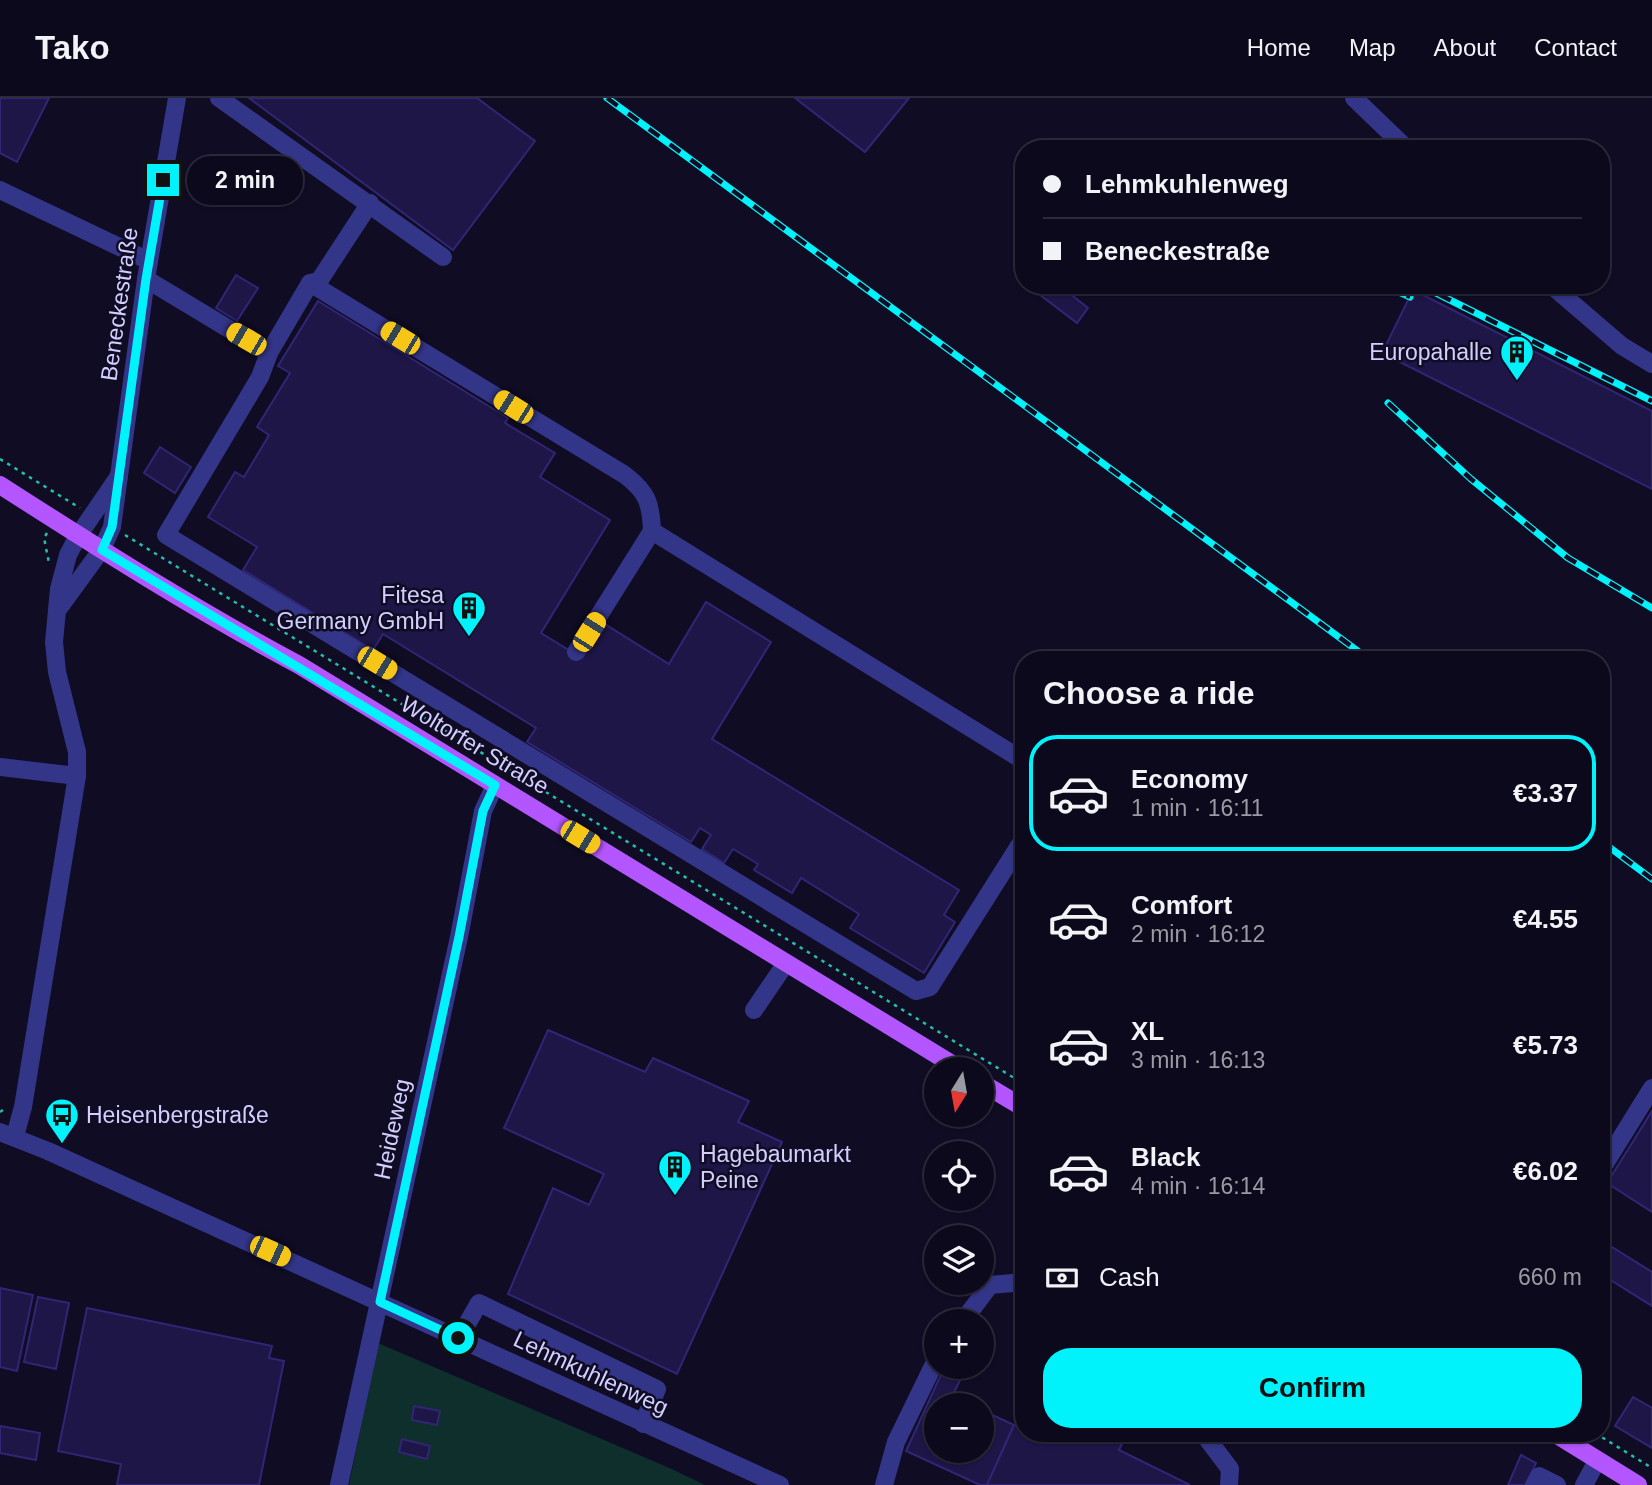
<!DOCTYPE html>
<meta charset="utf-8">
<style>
:root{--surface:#0b091b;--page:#191728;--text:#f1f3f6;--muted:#9a9aa3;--line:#2b2a3a;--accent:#00f2fa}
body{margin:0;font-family:Arial,sans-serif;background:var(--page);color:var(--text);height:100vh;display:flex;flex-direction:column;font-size:26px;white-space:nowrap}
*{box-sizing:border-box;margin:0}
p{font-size:23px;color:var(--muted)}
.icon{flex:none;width:38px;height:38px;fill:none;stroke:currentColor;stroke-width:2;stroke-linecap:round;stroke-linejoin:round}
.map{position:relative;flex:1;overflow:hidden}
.panel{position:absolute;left:1015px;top:553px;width:595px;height:791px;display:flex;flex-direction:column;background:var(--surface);border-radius:28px;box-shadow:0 2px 5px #0004,0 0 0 2px var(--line)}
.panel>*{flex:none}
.guide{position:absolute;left:1015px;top:42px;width:595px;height:154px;border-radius:28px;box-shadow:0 2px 5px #0004,0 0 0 2px var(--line);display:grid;align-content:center;height:154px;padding:0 28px;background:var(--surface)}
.needle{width:46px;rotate:191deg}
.tools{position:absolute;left:924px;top:959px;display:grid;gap:14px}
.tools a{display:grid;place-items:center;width:70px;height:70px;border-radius:50%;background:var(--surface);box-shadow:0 2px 5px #0004,0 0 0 2px var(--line);font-size:35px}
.end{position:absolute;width:32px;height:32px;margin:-16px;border:9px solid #00f2fa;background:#111;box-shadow:0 0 0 4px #111}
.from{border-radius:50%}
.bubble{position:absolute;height:49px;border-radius:24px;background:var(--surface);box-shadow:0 2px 5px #0004,0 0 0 2px var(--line);font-size:23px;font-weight:800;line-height:49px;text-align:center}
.car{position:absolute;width:21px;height:42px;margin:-21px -10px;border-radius:9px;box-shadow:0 0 5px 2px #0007;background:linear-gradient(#f5c518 24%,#345 0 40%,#f5c518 0 76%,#345 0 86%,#f5c518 0)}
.guide b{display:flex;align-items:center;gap:24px;height:66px;font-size:26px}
.guide b+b{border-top:2px solid var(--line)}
.guide i{width:18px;height:18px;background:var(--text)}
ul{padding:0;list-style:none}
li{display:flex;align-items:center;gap:21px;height:116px;margin:0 14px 10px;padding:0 14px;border:4px solid transparent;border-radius:28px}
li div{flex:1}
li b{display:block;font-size:26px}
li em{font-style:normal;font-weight:800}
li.selected{border-color:var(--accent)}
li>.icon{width:63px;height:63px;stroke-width:1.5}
h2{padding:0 28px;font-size:32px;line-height:84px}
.pay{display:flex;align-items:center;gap:18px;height:77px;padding:0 28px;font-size:26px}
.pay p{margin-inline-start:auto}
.primary-button{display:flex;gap:14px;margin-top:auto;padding:14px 28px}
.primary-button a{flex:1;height:80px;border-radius:28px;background:var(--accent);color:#111;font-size:28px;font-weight:800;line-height:80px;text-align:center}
header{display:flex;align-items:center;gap:42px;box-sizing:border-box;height:98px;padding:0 35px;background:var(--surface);border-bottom:2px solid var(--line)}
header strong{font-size:33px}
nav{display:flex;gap:38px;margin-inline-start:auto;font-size:24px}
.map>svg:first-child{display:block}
.green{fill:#0e2f2c}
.building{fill:#1d1647;stroke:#302675;stroke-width:2}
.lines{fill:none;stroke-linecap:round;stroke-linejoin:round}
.path{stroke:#23bfab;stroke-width:2.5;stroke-dasharray:3.5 5;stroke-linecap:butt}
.minor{stroke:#333588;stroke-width:18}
.major{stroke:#b456ff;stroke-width:18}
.rail-casing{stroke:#00f2fa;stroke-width:7}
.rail{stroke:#0f0c24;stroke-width:4.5;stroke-dasharray:13;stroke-linecap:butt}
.route{stroke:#00f2fa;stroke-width:9}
.labels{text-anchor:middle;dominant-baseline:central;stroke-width:5;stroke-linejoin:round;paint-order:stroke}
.street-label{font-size:23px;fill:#d2cfff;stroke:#0f0c24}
.poi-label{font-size:23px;fill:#d2cfff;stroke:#0f0c24;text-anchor:end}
</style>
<header>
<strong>Tako</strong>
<nav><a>Home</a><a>Map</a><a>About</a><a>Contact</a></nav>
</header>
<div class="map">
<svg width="1652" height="1387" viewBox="0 0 1652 1387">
<rect width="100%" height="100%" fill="#0f0c24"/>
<!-- green -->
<polygon class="green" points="378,1245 674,1372 705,1387 349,1387"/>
<!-- building -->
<g class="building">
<polygon points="0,0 49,0 17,64 0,55"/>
<polygon points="249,0 477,0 535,43 453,152"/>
<polygon points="795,0 909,0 865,54"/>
<polygon points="236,177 258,190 237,223 216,210"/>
<polygon points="1027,187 1059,187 1088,210 1077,225"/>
<polygon points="1413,192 1652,313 1652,391 1382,255"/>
<polygon points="318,203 508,320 505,325 555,355 540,379 610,422 541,535 582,560 603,525 669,566 706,504 771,544 712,641 959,792 944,817 955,824 924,875 850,830 859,816 801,780 792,795 754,772 758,766 733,751 724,765 702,751 711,737 700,730 691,744 527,644 536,630 383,536 373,552 243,472 257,449 208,419 235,374 244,379 269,337 257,329 290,275 278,268"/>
<polygon points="160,349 191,369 175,395 144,375"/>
<polygon points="548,932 645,974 653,960 749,1003 738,1024 782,1044 677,1276 508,1196 553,1090 589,1107 604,1076 504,1030"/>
<polygon points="1652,1013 1652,1114 1607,1085"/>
<polygon points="1612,1149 1652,1174 1652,1208 1601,1176 1601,1166"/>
<polygon points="0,1190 33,1197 17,1273 0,1269"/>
<polygon points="38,1199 69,1205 56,1271 24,1264"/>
<polygon points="87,1210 272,1248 269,1260 284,1263 259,1387 117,1387 121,1366 58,1353"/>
<polygon points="943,1272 961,1280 952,1299 970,1307 936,1307 936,1353 982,1353 982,1312 1014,1327 987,1387 980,1387 906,1353"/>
<polygon points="1633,1299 1652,1310 1652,1350 1615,1328"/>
<polygon points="414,1308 440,1313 437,1327 412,1322"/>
<polygon points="1014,1327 1023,1331 1024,1328 1024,1335 1082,1335 1091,1339 1093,1335 1127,1335 1119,1352 1190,1387 987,1387"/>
<polygon points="0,1328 40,1335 36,1362 0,1355"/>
<polygon points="402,1341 430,1348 427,1361 399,1354"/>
<polygon points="1521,1357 1536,1365 1526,1387 1508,1387"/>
</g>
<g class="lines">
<!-- path -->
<g class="path">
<polyline points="0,361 80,410"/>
<polyline points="47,435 44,440 49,465"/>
<polyline points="125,437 1024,986"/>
<polyline points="0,1014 6,1010"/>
<polyline points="1595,1335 1652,1370"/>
</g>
<!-- minor -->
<g class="minor">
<polyline points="219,0 443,159"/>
<polyline points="1354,0 1407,51"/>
<polyline points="0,92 149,163"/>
<polyline points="146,181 269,255"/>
<polyline points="310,185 319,183 370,105"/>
<polyline points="1551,187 1622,248 1652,266"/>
<polyline points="59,510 102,451 112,429 146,181 177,0"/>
<polyline points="576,554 652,433"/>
<path d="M 1024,663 L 652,433 C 651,405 647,394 625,377 L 310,185 L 269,255 L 260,279 L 166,437 L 916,893 L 930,889 L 1024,740"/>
<polyline points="0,669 77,678"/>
<polyline points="754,912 786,865"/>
<polyline points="0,1034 48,1053 780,1387"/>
<polyline points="15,1038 23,1009 77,678 77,654 57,574 54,544 59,491 68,457 78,438 119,378"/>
<polyline points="1601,1072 1652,990"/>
<polyline points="963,1223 990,1187 1013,1185 1024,1188"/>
<polyline points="459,1240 479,1205 657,1291 643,1326"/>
<polyline points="1203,1335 1230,1371 1229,1387"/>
<polyline points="339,1387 459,839 483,713 495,687"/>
<polyline points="884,1387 896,1344 936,1262"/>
<polyline points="1534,1387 1539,1378 1557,1387"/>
<polyline points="1584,1387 1597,1363"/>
</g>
<!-- major -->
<g class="major">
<path d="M 0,387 C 98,450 196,512 299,567 L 960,971"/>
<polyline points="982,985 1024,1010"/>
<polyline points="1554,1335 1638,1387"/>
</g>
<!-- rail casing -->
<g class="rail-casing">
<g id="rail">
<polyline points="607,0 1370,562"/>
<polyline points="1383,187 1410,199"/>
<polyline points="1415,187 1436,195 1652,303"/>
<polyline points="1388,305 1471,381 1568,460 1652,510"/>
<polyline points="1601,743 1652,781"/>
</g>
</g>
<!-- rail -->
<use href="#rail" class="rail"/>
</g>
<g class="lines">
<!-- route -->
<polyline class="route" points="163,82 146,181 112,429 102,452 495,687 483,713 459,839 380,1204 458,1240"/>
</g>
<!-- icons -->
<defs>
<g id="building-pin" transform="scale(1.75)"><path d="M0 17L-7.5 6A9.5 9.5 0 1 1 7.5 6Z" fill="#00f2fa" stroke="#0f0c24"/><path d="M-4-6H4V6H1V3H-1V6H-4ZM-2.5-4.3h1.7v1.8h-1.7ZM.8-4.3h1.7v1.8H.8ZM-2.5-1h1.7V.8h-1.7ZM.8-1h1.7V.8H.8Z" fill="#111"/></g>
<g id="bus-pin" transform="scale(1.75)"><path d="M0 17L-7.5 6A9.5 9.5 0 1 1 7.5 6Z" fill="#00f2fa" stroke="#0f0c24"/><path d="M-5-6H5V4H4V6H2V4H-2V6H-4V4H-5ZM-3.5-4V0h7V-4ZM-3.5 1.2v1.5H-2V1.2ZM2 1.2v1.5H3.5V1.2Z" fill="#111"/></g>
</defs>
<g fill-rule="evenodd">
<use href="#building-pin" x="1517" y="254"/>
<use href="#building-pin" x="469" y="510"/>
<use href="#bus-pin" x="62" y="1017"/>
<use href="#building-pin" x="675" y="1069"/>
</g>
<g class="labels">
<!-- street labels -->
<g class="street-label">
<text transform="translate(119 206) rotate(-82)">Beneckestraße</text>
<text transform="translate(475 647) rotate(31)">Woltorfer Straße</text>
<text transform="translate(392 1031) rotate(-78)">Heideweg</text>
<text transform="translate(591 1275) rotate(25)">Lehmkuhlenweg</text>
</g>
<!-- poi labels -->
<g class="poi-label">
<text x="1492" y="254">Europahalle</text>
<text x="444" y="497">Fitesa<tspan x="444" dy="26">Germany GmbH</tspan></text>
<text x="86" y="1017" text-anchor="start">Heisenbergstraße</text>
<text x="700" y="1056" text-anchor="start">Hagebaumarkt<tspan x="700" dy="26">Peine</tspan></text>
</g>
</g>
</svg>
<div class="tools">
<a><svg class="needle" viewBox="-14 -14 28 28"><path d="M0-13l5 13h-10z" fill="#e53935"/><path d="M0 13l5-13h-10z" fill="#9a9aa3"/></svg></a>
<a><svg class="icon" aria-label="locate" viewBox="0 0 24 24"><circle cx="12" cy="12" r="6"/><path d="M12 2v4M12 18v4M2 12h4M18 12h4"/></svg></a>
<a><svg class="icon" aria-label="layers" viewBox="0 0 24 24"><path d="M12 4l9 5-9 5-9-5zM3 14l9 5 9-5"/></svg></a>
<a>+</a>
<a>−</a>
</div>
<i class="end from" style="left:458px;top:1240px"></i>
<i class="end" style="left:163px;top:82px"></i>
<div class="bubble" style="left:187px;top:58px;width:116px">2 min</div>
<i class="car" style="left:400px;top:240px;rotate:301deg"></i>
<i class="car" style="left:246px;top:241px;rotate:300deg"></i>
<i class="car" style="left:513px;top:309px;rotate:302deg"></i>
<i class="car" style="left:589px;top:534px;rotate:32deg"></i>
<i class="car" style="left:377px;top:565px;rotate:121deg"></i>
<i class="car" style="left:580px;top:739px;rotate:121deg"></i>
<i class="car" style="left:270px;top:1153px;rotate:114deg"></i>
<div class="guide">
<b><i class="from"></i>Lehmkuhlenweg</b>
<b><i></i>Beneckestraße</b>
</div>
<section class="panel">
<h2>Choose a ride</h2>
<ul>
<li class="selected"><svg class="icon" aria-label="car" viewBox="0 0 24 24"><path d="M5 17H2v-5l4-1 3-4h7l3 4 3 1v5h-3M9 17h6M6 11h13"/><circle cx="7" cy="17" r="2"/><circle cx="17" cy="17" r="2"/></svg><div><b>Economy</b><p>1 min · 16:11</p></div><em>€3.37</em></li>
<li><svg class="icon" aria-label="car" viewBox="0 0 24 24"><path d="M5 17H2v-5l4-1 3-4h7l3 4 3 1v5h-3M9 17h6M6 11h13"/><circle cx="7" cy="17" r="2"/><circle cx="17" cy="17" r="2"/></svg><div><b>Comfort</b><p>2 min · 16:12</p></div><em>€4.55</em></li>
<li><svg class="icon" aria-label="car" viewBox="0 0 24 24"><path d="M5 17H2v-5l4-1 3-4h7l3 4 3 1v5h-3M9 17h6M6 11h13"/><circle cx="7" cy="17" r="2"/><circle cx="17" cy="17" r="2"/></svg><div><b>XL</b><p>3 min · 16:13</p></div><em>€5.73</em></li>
<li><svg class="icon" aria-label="car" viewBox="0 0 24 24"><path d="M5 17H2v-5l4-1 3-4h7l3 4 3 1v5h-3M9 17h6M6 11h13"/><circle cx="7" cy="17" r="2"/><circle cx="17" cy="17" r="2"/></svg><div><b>Black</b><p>4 min · 16:14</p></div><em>€6.02</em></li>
</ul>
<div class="pay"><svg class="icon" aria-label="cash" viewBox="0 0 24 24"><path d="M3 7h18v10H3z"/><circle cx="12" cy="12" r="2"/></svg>Cash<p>660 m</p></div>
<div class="primary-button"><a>Confirm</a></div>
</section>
</div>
